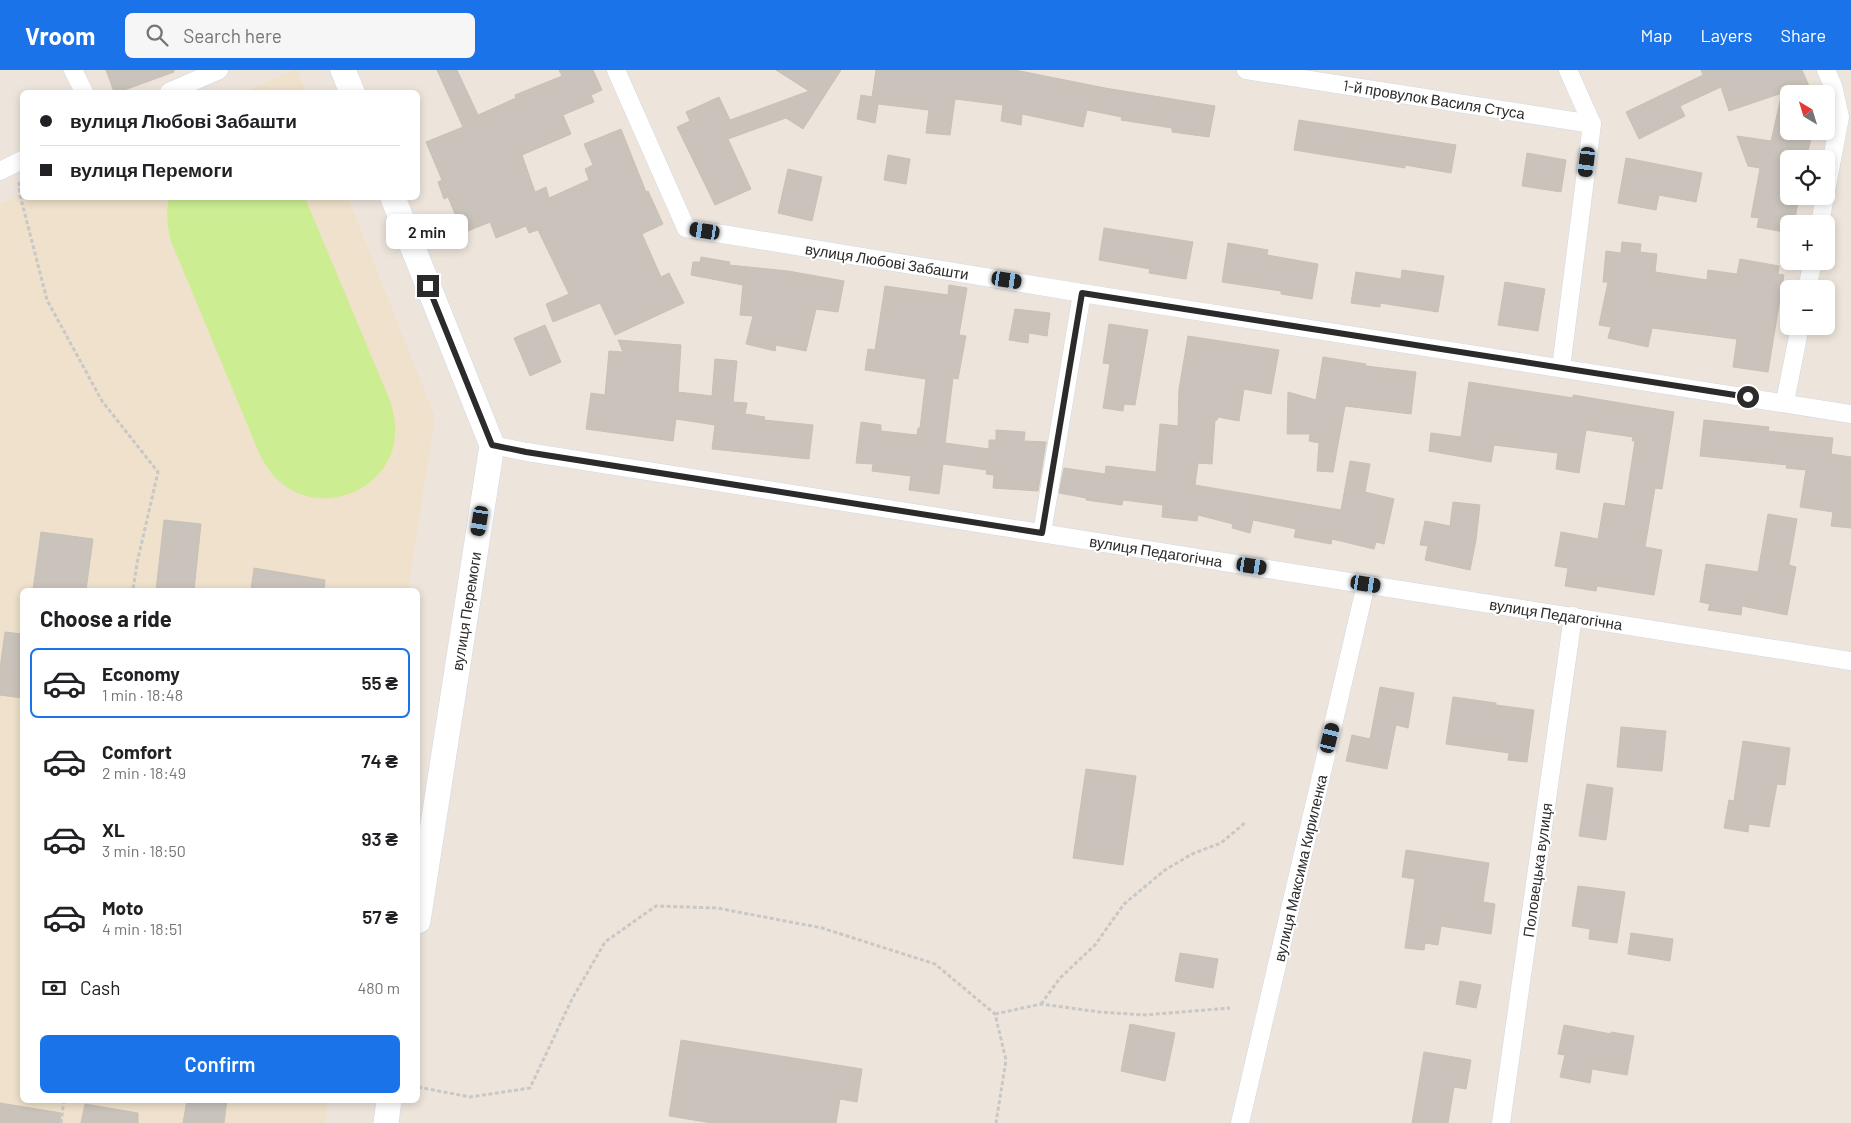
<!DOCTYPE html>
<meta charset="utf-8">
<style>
:root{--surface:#fff;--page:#f6f6f6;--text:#202124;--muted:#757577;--line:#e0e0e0;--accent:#1a73e8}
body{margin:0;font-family:Barlow,sans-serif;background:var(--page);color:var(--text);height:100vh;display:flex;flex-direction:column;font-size:19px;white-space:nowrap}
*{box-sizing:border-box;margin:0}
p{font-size:16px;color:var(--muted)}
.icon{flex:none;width:28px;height:28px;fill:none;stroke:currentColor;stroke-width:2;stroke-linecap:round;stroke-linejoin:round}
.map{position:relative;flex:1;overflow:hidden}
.panel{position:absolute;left:20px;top:518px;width:400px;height:515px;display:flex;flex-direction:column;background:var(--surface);border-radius:8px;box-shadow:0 2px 8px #0003}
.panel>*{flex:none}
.top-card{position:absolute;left:20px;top:20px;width:400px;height:110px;border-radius:8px;box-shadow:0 2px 8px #0003;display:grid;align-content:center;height:110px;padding:0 20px;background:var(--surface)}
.needle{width:32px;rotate:322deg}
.fabs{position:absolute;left:1780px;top:15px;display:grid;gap:10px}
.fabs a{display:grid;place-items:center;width:55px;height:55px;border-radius:8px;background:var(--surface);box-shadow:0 2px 8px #0003;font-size:25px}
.end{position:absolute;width:22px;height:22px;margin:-11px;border:6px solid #2b2b2b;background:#fff;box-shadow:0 0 0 2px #fff}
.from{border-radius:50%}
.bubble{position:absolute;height:35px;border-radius:8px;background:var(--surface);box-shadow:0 2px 8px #0003;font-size:16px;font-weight:600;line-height:35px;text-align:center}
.car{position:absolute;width:15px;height:30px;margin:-15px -8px;border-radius:6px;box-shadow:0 0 4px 1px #0007;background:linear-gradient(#222 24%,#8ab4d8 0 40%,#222 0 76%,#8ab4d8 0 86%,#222 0)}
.top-card b{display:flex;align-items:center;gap:18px;height:48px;font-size:19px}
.top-card b+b{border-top:1px solid var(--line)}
.top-card i{width:12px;height:12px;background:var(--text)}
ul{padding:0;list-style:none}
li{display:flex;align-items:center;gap:15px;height:70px;margin:0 10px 8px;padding:0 10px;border:2px solid transparent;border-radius:8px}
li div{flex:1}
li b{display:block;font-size:19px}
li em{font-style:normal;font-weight:600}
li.current{border-color:var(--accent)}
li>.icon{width:45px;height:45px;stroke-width:1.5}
h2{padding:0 20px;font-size:22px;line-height:60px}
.pay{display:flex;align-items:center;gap:12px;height:55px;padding:0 20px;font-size:19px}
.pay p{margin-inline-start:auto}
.action{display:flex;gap:10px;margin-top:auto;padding:10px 20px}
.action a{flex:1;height:58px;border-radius:8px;background:var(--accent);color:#fff;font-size:20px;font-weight:600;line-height:58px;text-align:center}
header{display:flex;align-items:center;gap:30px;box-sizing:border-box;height:70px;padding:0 25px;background:var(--accent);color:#fff}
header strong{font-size:24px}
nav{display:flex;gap:28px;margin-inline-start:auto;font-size:18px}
.search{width:350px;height:45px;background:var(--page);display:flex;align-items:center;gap:12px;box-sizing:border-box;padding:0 18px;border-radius:8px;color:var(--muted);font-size:19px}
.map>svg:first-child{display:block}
.education{fill:#efe1cb}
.pitch{fill:#cced92}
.building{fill:#c9c3bb;stroke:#c9c1b6}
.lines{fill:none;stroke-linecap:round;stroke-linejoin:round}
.street-casing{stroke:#d1d6e4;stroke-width:19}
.secondary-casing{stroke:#d1d6e4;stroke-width:26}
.path{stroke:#c8c8c8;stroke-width:3;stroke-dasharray:4 2.5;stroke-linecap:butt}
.street{stroke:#fff;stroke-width:18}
.secondary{stroke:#fff;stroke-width:25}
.route{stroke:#2b2b2b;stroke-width:6}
.labels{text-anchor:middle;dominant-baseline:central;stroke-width:4;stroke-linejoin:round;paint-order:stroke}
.street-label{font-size:15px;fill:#2b2b2b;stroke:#fff}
</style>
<header>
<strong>Vroom</strong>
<div class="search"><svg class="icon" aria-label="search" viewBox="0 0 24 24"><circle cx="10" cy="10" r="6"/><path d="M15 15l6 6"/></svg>Search here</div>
<nav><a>Map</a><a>Layers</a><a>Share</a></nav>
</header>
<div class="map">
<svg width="1851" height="1053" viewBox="0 0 1851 1053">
<rect width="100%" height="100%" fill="#ede5dc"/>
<!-- education -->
<g class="education">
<polygon points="294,0 297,0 306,22 244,22"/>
<polygon points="22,124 22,128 348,128 435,347 408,520 22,520 22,1030 328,1030 325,1053 0,1053 0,134"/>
</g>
<!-- pitch -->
<path class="pitch" d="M 169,128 L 305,128 L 391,333 C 395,348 397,362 393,378 C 379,427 314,445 278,410 C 270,403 265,394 260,385 L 171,171 C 167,156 166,143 169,128 Z"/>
<!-- building -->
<g class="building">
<polygon points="106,0 174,0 174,2 119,22 114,22"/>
<polygon points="437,0 457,0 478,45 516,28 515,25 562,6 559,0 593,0 602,20 591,25 594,32 563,45 571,64 522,85 535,122 546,117 549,128 589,110 585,99 593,95 584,74 621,59 646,122 648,121 663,154 642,164 661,207 669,203 684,233 615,265 600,233 553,252 546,234 569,224 538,160 529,163 526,156 496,168 490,152 463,163 448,127 444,129 438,112 442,110 426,72 463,57"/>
<polygon points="776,0 841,0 803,59 786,48 728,69 751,119 715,135 677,57 690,51 686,42 719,27 730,50 809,21"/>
<polygon points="876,0 1015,0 1105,18 1215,36 1209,67 1172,62 1172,58 1121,50 1122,47 1087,40 1083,57 1022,44 1021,55 1001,51 1003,35 955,29 950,65 926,63 929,40 878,34 875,53 857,49 861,25 872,27"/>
<polygon points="1701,0 1802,0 1809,16 1789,24 1789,61 1813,61 1806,89 1789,89 1789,126 1799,126 1794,154 1789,154 1789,163 1757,157 1759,148 1751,147 1760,98 1748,96 1737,66 1771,71 1782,23 1729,41 1721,17 1680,36 1685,46 1639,69 1626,42 1703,5"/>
<polygon points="1299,50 1456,75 1451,103 1405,95 1405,98 1294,80"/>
<polygon points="1527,83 1566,90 1561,122 1522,116"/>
<polygon points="888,85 910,89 906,114 884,110"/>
<polygon points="1626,88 1702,103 1696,132 1659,125 1656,140 1618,133"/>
<polygon points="788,99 822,107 812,151 778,143"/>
<polygon points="1104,158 1193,172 1186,209 1149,203 1150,199 1099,190"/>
<polygon points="1622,172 1641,174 1640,182 1657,184 1655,202 1707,210 1708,200 1737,204 1740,189 1779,196 1778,204 1784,205 1768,302 1733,297 1737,269 1652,258 1648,277 1608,268 1611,257 1599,255 1608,212 1603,212 1606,181 1621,183"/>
<polygon points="1228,173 1268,180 1267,185 1318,194 1312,229 1281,224 1281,221 1222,212"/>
<polygon points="701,187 730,192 729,195 788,201 844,211 838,242 816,239 806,281 776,275 775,281 746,274 753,246 740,245 743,215 691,205 693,192 700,192"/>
<polygon points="1402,200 1444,206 1438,242 1380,233 1380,237 1351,233 1356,202 1401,209"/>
<polygon points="1505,212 1545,219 1538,261 1498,255"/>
<polygon points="949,215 967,218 959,265 966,266 958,309 953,308 945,373 989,379 989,370 996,370 996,360 1025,362 1024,371 1046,372 1038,421 993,418 994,405 986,404 987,400 943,394 939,424 909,420 911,406 872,401 873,394 856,393 861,352 881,355 881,361 917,365 918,358 920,358 926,309 865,300 868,279 875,280 885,216 948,225"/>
<polygon points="1015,239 1050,243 1047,266 1029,263 1028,273 1009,270"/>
<polygon points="1109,254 1148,260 1135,335 1124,334 1123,341 1103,338 1110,294 1103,293"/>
<polygon points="545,255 561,292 530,306 514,268"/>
<polygon points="1188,266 1279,280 1271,324 1244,319 1239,351 1218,347 1217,350 1215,350 1212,394 1198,393 1195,415 1341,440 1350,391 1370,394 1365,422 1394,429 1384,474 1376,472 1374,479 1332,469 1331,474 1294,467 1296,459 1253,450 1250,463 1232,458 1233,454 1198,445 1197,451 1162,447 1163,435 1123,430 1122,435 1086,430 1086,428 1059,423 1064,398 1105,404 1106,396 1156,402 1160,354 1178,356 1179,319"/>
<polygon points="618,270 681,275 678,322 712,326 715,289 737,291 733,332 747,333 745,344 765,347 764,350 813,355 809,389 712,379 715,355 676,349 673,371 586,359 591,323 605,325 609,281 623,282"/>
<polygon points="1323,287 1366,294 1366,296 1416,302 1411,344 1345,336 1333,402 1317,401 1319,373 1309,371 1310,364 1287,364 1288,322 1316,330"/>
<polygon points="1469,312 1573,328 1573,325 1674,342 1662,419 1655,418 1645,477 1662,480 1654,525 1597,516 1596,521 1565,516 1568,498 1555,496 1561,462 1598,469 1604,433 1625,436 1635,371 1632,371 1633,367 1586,360 1579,403 1556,399 1558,383 1494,375 1491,392 1429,381 1431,363 1461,367"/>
<polygon points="1704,350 1769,357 1768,361 1833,368 1831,384 1851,387 1851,458 1831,456 1833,442 1800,437 1806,400 1786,398 1787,395 1700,386"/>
<polygon points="1453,432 1480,435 1476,470 1470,500 1425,490 1428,476 1420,475 1425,451 1450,456"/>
<polygon points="1768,444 1797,449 1789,495 1796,497 1787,545 1742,536 1741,545 1708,540 1710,534 1700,532 1706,494 1758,502"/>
<polygon points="164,450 201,454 194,520 156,520"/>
<polygon points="41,462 93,469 86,520 33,520"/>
<polygon points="254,498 325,510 324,520 251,520"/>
<polygon points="5,562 22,564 22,628 0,625 0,599"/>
<polygon points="1380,617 1414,623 1408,658 1396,655 1387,699 1346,691 1352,665 1370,669"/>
<polygon points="1453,627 1496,633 1496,635 1534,640 1527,692 1508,690 1509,683 1446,674"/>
<polygon points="1621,657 1666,661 1662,701 1617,697"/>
<polygon points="1743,671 1790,678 1785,715 1777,714 1769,757 1749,754 1748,762 1724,758 1729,730 1734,731"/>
<polygon points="1086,699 1136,706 1123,795 1073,788"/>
<polygon points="1587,714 1613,718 1606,770 1579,766"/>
<polygon points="1406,780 1489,793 1483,832 1495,834 1491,864 1441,856 1438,875 1425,873 1424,880 1405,878 1415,809 1402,807"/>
<polygon points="1578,816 1625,822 1617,873 1589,869 1590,859 1572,856"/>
<polygon points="1631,863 1673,869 1670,891 1628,884"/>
<polygon points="1180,883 1218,889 1213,918 1175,911"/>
<polygon points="1460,911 1481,915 1476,938 1456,934"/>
<polygon points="1130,954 1175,963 1165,1011 1121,1001"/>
<polygon points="1564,955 1611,964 1611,962 1634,966 1627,1005 1592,999 1590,1013 1560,1007 1565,985 1558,984"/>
<polygon points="681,970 862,999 857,1032 840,1029 836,1053 712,1053 669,1046"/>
<polygon points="1424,982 1471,990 1466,1019 1454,1017 1448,1053 1412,1053"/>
<polygon points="187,1030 227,1030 224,1053 183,1053"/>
<polygon points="0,1033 61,1043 60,1053 0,1053"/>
<polygon points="85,1034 138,1043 138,1053 81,1053"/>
</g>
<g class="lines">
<!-- street casing -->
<g class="street-casing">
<g id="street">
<polyline points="73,0 84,22"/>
<polyline points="616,0 686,158 1082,223 1851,344"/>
<polyline points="1246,0 1592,54"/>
<polyline points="1826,0 1833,16 1840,47 1826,121"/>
<polyline points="169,22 219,0"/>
<polyline points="0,101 22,90"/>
<polyline points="1820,154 1825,126"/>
<polyline points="1807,219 1813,191"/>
<polyline points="1561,298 1592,54 1568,0"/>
<polyline points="1785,332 1800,256"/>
<polyline points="492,375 527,382 1851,591"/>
<polyline points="1042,463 1082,223"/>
<polyline points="1240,1053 1366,514"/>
<polyline points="1501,1053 1573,546"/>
</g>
</g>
<!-- secondary casing -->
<g class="secondary-casing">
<g id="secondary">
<polyline points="343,0 352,22"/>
<polyline points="393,128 492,375 418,851"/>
<polyline points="386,1053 389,1030"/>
</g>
</g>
<!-- path -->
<g class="path">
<polyline points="19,112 20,125 47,230 102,331 158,402 137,493 133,520"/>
<polyline points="1041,934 1060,908 1095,875 1124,834 1165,800 1192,784 1221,773 1246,752"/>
<polyline points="995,944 1041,934 1100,942 1145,945 1230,938"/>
<polyline points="418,1017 470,1027 530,1018 571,931 605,872 656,836 717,838 822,858 935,894 995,944 1006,990 996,1053"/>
<polyline points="61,1053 64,1030"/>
</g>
<!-- street -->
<use href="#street" class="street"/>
<!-- secondary -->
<use href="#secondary" class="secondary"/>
</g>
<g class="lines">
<!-- route -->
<polyline class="route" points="428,216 492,375 526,382 1042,463 1082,223 1748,327"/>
</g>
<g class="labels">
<!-- street labels -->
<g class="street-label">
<text transform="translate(1434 29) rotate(9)">1-й провулок Василя Стуса</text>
<text transform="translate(887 191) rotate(9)">вулиця Любові Забашти</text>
<text transform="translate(1156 481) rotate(9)">вулиця Педагогічна</text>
<text transform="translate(466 541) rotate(-81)">вулиця Перемоги</text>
<text transform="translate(1556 544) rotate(9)">вулиця Педагогічна</text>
<text transform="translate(1300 798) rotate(-77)">вулиця Максима Кириленка</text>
<text transform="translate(1537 800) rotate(-82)">Половецька вулиця</text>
</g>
</g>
</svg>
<div class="fabs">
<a><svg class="needle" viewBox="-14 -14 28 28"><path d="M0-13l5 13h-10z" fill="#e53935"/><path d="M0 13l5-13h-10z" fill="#757577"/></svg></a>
<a><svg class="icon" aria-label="locate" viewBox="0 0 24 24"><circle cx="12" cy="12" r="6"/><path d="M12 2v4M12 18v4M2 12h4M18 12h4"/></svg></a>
<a>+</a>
<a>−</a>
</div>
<i class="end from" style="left:1748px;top:327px"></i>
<i class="end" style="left:428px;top:216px"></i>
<div class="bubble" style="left:386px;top:144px;width:82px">2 min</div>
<i class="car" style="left:1587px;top:92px;rotate:187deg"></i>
<i class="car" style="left:705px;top:161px;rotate:279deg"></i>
<i class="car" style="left:1007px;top:210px;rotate:99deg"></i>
<i class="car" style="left:480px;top:451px;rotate:189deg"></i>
<i class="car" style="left:1252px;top:496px;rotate:99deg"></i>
<i class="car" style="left:1366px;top:514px;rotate:99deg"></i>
<i class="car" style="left:1330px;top:668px;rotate:14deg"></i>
<div class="top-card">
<b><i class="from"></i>вулиця Любові Забашти</b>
<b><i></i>вулиця Перемоги</b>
</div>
<section class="panel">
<h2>Choose a ride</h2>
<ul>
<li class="current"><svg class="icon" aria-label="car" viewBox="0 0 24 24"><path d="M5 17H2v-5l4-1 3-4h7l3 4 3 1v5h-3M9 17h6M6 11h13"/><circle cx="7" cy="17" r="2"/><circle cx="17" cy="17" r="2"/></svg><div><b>Economy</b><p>1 min · 18:48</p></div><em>55 ₴</em></li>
<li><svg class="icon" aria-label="car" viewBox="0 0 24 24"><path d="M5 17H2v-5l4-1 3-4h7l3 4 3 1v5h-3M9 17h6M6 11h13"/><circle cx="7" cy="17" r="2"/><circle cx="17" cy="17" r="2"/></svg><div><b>Comfort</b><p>2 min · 18:49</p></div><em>74 ₴</em></li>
<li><svg class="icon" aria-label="car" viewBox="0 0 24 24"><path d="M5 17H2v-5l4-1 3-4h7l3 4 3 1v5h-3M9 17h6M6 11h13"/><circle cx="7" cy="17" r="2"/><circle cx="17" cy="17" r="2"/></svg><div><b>XL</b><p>3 min · 18:50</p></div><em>93 ₴</em></li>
<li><svg class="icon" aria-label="car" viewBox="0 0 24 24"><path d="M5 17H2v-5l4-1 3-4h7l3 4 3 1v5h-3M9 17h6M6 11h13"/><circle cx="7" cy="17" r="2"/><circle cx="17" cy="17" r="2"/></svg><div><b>Moto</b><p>4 min · 18:51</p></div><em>57 ₴</em></li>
</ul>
<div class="pay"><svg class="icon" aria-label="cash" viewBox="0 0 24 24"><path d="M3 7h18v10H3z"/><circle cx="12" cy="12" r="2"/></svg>Cash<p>480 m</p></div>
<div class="action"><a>Confirm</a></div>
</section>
</div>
